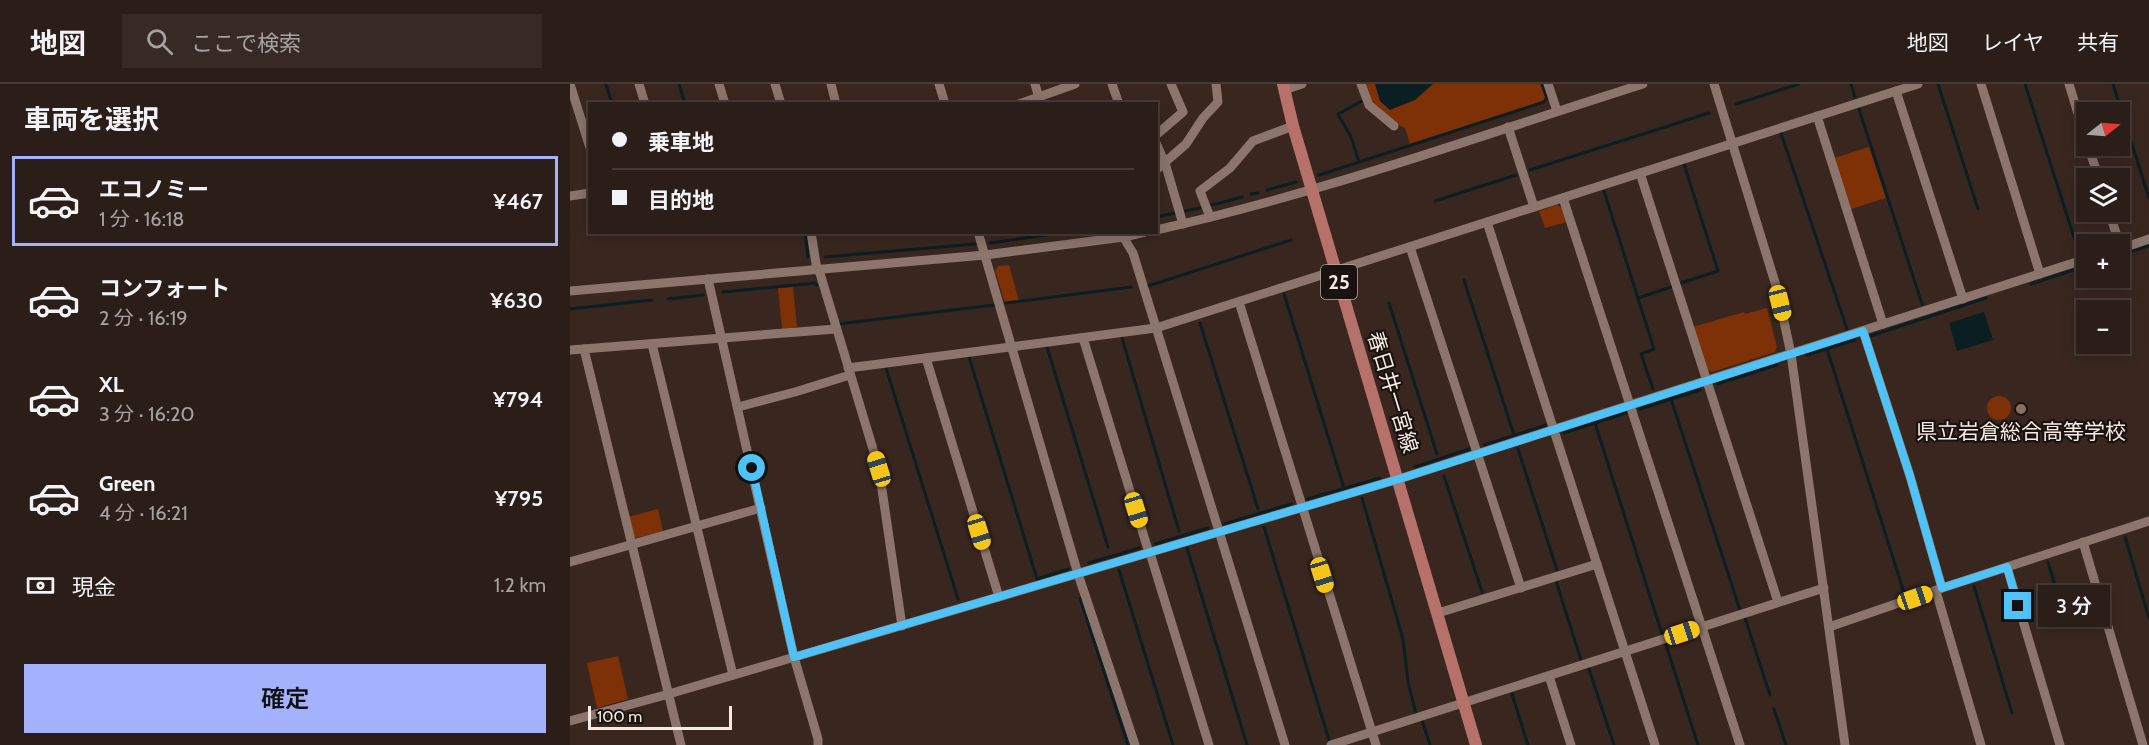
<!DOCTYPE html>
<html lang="ja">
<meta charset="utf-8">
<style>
:root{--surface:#2b1d17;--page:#372a24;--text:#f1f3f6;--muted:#a6a2a1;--line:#473b36;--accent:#a4b1fc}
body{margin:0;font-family:Cabin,"Noto Sans JP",sans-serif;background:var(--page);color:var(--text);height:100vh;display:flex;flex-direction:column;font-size:22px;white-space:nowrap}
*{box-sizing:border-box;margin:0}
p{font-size:20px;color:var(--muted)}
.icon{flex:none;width:33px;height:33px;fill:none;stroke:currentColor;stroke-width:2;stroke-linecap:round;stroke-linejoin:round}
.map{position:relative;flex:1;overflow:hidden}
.drawer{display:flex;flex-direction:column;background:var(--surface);width:570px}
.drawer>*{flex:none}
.guide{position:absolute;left:18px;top:18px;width:570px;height:132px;border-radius:0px;box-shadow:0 3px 15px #0003,0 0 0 2px var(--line);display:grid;align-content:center;height:132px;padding:0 24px;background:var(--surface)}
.needle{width:39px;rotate:73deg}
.fabs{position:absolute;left:1506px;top:18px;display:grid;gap:12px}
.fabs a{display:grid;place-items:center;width:54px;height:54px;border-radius:0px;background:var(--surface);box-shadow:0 3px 15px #0003,0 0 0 2px var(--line);font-size:30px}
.scale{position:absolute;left:18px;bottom:15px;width:144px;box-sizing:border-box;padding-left:6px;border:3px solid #f6eae5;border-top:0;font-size:16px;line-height:21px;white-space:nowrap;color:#f6eae5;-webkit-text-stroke:4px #1a120e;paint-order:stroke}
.end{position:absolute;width:27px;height:27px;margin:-14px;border:8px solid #4fc3f7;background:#111;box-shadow:0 0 0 3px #111}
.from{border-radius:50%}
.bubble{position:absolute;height:42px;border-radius:0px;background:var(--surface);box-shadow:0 3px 15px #0003,0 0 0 2px var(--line);font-size:20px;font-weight:600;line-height:42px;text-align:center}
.car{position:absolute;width:18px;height:36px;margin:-18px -9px;border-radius:8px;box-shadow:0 0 4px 2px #0007;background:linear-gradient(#f5c518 24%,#345 0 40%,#f5c518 0 76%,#345 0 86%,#f5c518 0)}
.guide b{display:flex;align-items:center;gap:21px;height:57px;font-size:22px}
.guide b+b{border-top:2px solid var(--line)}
.guide i{width:15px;height:15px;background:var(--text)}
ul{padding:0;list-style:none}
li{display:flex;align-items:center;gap:18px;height:90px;margin:0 12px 9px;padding:0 12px;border:3px solid transparent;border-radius:0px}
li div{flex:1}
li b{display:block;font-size:22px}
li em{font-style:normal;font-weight:600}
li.current{border-color:var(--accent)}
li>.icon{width:54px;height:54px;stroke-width:1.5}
h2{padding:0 24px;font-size:27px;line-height:72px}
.pay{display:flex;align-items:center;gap:15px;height:66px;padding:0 24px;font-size:22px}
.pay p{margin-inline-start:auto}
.button{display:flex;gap:12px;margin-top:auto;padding:12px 24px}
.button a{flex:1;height:69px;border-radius:0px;background:var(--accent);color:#111;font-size:24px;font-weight:600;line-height:69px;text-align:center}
header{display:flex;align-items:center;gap:36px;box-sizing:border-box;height:84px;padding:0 30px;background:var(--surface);border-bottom:2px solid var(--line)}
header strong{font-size:28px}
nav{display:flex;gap:33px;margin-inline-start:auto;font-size:21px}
.search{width:420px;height:54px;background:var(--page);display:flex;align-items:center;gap:15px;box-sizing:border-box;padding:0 21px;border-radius:0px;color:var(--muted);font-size:22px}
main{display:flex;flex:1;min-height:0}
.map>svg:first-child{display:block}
.green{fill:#7e3006}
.water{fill:#0b1e21}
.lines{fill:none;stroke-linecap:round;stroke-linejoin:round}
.stream{stroke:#0b1e21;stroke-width:3}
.minor{stroke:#8b756c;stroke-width:9}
.major{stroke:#b6716a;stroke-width:12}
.route{stroke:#4fc3f7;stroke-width:8}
.education-dot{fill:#8d6e63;stroke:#1a120e;stroke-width:2}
.labels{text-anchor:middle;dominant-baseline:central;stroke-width:4.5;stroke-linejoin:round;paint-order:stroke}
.shield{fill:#1a120e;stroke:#b4a9a4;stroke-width:1.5}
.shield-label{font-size:20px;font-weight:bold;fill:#f6eae5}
.street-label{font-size:21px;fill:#f6eae5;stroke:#1a120e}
.poi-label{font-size:21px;fill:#f6eae5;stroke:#1a120e}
</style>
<header>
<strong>地図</strong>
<div class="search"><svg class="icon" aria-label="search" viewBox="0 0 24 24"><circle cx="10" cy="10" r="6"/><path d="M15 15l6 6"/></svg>ここで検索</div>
<nav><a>地図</a><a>レイヤ</a><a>共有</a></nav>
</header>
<main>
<section class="drawer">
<h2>車両を選択</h2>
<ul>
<li class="current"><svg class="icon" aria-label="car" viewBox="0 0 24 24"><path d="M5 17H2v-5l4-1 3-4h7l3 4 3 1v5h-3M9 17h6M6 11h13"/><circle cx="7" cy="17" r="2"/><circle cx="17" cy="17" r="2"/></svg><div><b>エコノミー</b><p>1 分 · 16:18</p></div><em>¥467</em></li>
<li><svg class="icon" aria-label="car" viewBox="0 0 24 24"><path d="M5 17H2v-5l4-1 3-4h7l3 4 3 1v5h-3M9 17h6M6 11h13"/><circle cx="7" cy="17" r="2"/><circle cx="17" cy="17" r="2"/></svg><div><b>コンフォート</b><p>2 分 · 16:19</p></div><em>¥630</em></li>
<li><svg class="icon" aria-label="car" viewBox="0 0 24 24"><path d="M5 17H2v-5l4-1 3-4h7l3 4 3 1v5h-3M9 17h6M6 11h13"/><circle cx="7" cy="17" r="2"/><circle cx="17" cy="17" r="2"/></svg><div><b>XL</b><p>3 分 · 16:20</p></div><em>¥794</em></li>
<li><svg class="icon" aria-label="car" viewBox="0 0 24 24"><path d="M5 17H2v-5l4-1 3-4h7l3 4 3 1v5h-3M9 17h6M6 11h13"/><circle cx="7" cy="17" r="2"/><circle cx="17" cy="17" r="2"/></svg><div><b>Green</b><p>4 分 · 16:21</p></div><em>¥795</em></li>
</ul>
<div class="pay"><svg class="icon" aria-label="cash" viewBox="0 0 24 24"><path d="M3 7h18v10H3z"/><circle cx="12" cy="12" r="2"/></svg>現金<p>1.2 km</p></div>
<div class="button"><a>確定</a></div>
</section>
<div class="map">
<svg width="1579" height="661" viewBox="0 0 1579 661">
<rect width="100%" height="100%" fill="#39271f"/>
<!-- green -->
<g class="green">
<polygon points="796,0 971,0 975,13 974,17 840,60 835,44 827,40 802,17"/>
<polygon points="1299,63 1316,114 1281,125 1264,74"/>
<polygon points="987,121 992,124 997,138 975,144 969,127"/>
<polygon points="439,181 449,217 435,219 425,187 428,182"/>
<polygon points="223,203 227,243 212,245 208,204"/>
<polygon points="1197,224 1207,263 1205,268 1142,288 1137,285 1123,243 1174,228 1175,230"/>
<circle cx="1429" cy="324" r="12"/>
<polygon points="88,425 93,447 67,454 63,452 58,433"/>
<polygon points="48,572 58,615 27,624 17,579"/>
</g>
<!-- water -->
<g class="water">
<polygon points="805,0 863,0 845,16 820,26 810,17"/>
<polygon points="1414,228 1423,256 1387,267 1379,239"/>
</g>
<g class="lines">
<!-- stream -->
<g class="stream">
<polyline points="36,0 42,20"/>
<polyline points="109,0 115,20"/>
<polyline points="1281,0 1285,13"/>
<polyline points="1368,0 1408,125"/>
<polyline points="1455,0 1509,169"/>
<polyline points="1543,0 1579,114"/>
<polyline points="1166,20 1229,0"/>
<polyline points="1289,25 1352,220"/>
<polyline points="1211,49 1277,245"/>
<polyline points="789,78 781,53 768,30 792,17"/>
<polyline points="960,86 1139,29"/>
<polyline points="749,91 974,18 977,14 972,0"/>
<polyline points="697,106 726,98"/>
<polyline points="1034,107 1084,265 1071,270 1083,305"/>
<polyline points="681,110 688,109"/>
<polyline points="865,117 946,91"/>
<polyline points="642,121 672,113"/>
<polyline points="615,127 630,124"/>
<polyline points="586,133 606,129"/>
<polyline points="235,148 238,173"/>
<polyline points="420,159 496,148"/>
<polyline points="1550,171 1579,162"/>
<polyline points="255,173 405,160"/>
<polyline points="894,196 944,351"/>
<polyline points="1111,199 1148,187 1114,80"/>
<polyline points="1461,200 1516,182"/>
<polyline points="578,202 721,156"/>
<polyline points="153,208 245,199 247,201"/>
<polyline points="714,210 774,404"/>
<polyline points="1068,214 1101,203"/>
<polyline points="98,215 133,211"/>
<polyline points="436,219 561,203"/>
<polyline points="819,219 867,370"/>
<polyline points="0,225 82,216"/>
<polyline points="630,239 688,425"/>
<polyline points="268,240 424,221"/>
<polyline points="1300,252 1416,214"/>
<polyline points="552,254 609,447"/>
<polyline points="477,263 538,463"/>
<polyline points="1257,265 1335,512"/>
<polyline points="1237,271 1285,256"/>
<polyline points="399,273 467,495 498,485"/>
<polyline points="316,284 388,515"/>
<polyline points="1147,300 1207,281"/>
<polyline points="1101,315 1170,526"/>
<polyline points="1070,325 1130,306"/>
<polyline points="1025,339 1092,550"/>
<polyline points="994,349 1056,329"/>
<polyline points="914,361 976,341"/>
<polyline points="948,365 987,486"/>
<polyline points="845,383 899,365"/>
<polyline points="874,392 912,508"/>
<polyline points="792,414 833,555 838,598 846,630"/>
<polyline points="737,415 810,394"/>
<polyline points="654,440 721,420"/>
<polyline points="694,443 759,656"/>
<polyline points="1555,453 1579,534"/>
<polyline points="585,460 638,444"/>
<polyline points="617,464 677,661"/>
<polyline points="1478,478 1495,535 1528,525"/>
<polyline points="519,479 569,464"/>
<polyline points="549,486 603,661"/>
<polyline points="986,497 1011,576"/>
<polyline points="1404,502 1442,629"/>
<polyline points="510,514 558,661"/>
<polyline points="1175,534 1200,611"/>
<polyline points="1096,561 1128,661"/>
<polyline points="1019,585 1044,661"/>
<polyline points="942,610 958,661"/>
<polyline points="1204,625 1216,661"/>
<polyline points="852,636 860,661"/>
</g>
<!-- minor -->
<g class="minor">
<polyline points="0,0 20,64"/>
<polyline points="69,0 75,20"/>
<polyline points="149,0 155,20"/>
<polyline points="205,0 211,20"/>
<polyline points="261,0 266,20"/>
<polyline points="369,0 375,20"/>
<polyline points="465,0 469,14"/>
<polyline points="542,0 549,20"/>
<polyline points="791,0 799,21 824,42"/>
<polyline points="978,0 987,27"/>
<polyline points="1144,0 1207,205 1221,270 1275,661"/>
<polyline points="1411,0 1470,190"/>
<polyline points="1499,0 1516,56"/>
<polyline points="714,6 732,0"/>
<polyline points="1326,7 1393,215"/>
<polyline points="449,20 505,0"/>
<polyline points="1247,32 1313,240"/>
<polyline points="938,43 964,123"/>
<polyline points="586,51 613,28 601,0"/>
<polyline points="586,59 595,79 613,140"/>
<polyline points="1518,62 1529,94"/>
<polyline points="586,86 616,60 633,34 648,18 646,0"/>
<polyline points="1070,89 1208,518"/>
<polyline points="0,112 20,109"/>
<polyline points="993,114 1170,661"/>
<polyline points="1539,128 1551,164"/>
<polyline points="640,133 630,107 660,84 683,57 723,42"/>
<polyline points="917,138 1085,661"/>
<path d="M 586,146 C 752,109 912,51 1073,0"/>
<polyline points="241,148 247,186"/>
<polyline points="408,148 508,490 565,661"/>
<polyline points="552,151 563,169 715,661"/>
<polyline points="840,163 951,504"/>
<polyline points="1550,165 1579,155"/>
<polyline points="249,186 309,385 332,542"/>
<polyline points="138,195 224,573 248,655 248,661"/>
<polyline points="0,207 415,171 554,153 575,148"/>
<polyline points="669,218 806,661"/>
<polyline points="1293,247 1340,392 1372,504"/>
<polyline points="513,254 579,469"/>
<polyline points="82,260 163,591"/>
<polyline points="14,265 111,661"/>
<polyline points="0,266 266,245"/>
<polyline points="356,274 429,513"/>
<polyline points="278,284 586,244 1348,0"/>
<polyline points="168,323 225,308 280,291"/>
<polyline points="1513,458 1573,661"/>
<polyline points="580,469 639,661"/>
<polyline points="0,478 191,424"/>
<polyline points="1437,483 1490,661"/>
<polyline points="1366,507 1411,661"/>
<polyline points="868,529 1027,480"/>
<polyline points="1259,543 1372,504 1579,437"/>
<polyline points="979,592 1001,661"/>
<polyline points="0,637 99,610 829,395 1516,175"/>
<polyline points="761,661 1254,504"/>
</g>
<!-- major -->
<polyline class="major" points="713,0 723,42 906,661"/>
</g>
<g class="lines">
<!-- route -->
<polyline class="route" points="182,384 224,573 829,395 1293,247 1340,392 1372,504 1437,483 1448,522"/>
</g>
<!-- markers -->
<circle class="education-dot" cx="1451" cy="325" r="6"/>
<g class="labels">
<!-- shield labels -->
<rect class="shield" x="751" y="181" width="36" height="34" rx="4.5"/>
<g class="shield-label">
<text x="769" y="198">25</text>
</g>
<!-- street labels -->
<g class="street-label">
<text transform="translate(823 308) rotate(73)">春日井一宮線</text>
</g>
<!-- poi labels -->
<g class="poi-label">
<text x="1451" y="347">県立岩倉総合高等学校</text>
</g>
</g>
</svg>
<div class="fabs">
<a><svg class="needle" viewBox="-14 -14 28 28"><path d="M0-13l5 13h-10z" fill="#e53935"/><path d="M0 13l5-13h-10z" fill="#a6a2a1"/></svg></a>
<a><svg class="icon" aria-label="layers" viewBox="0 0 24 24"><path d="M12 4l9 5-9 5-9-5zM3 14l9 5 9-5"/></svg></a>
<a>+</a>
<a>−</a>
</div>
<div class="scale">100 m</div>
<i class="end from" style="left:182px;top:384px"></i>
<i class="end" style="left:1448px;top:522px"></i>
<div class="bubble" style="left:1468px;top:501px;width:72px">3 分</div>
<i class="car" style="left:1210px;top:219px;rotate:166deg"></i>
<i class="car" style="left:309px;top:385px;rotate:343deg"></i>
<i class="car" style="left:566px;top:426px;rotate:163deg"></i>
<i class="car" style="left:409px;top:448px;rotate:163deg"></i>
<i class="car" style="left:752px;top:491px;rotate:163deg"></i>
<i class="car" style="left:1345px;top:514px;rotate:71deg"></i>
<i class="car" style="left:1112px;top:549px;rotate:72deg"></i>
<div class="guide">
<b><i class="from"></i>乗車地</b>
<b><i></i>目的地</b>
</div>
</div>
</main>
